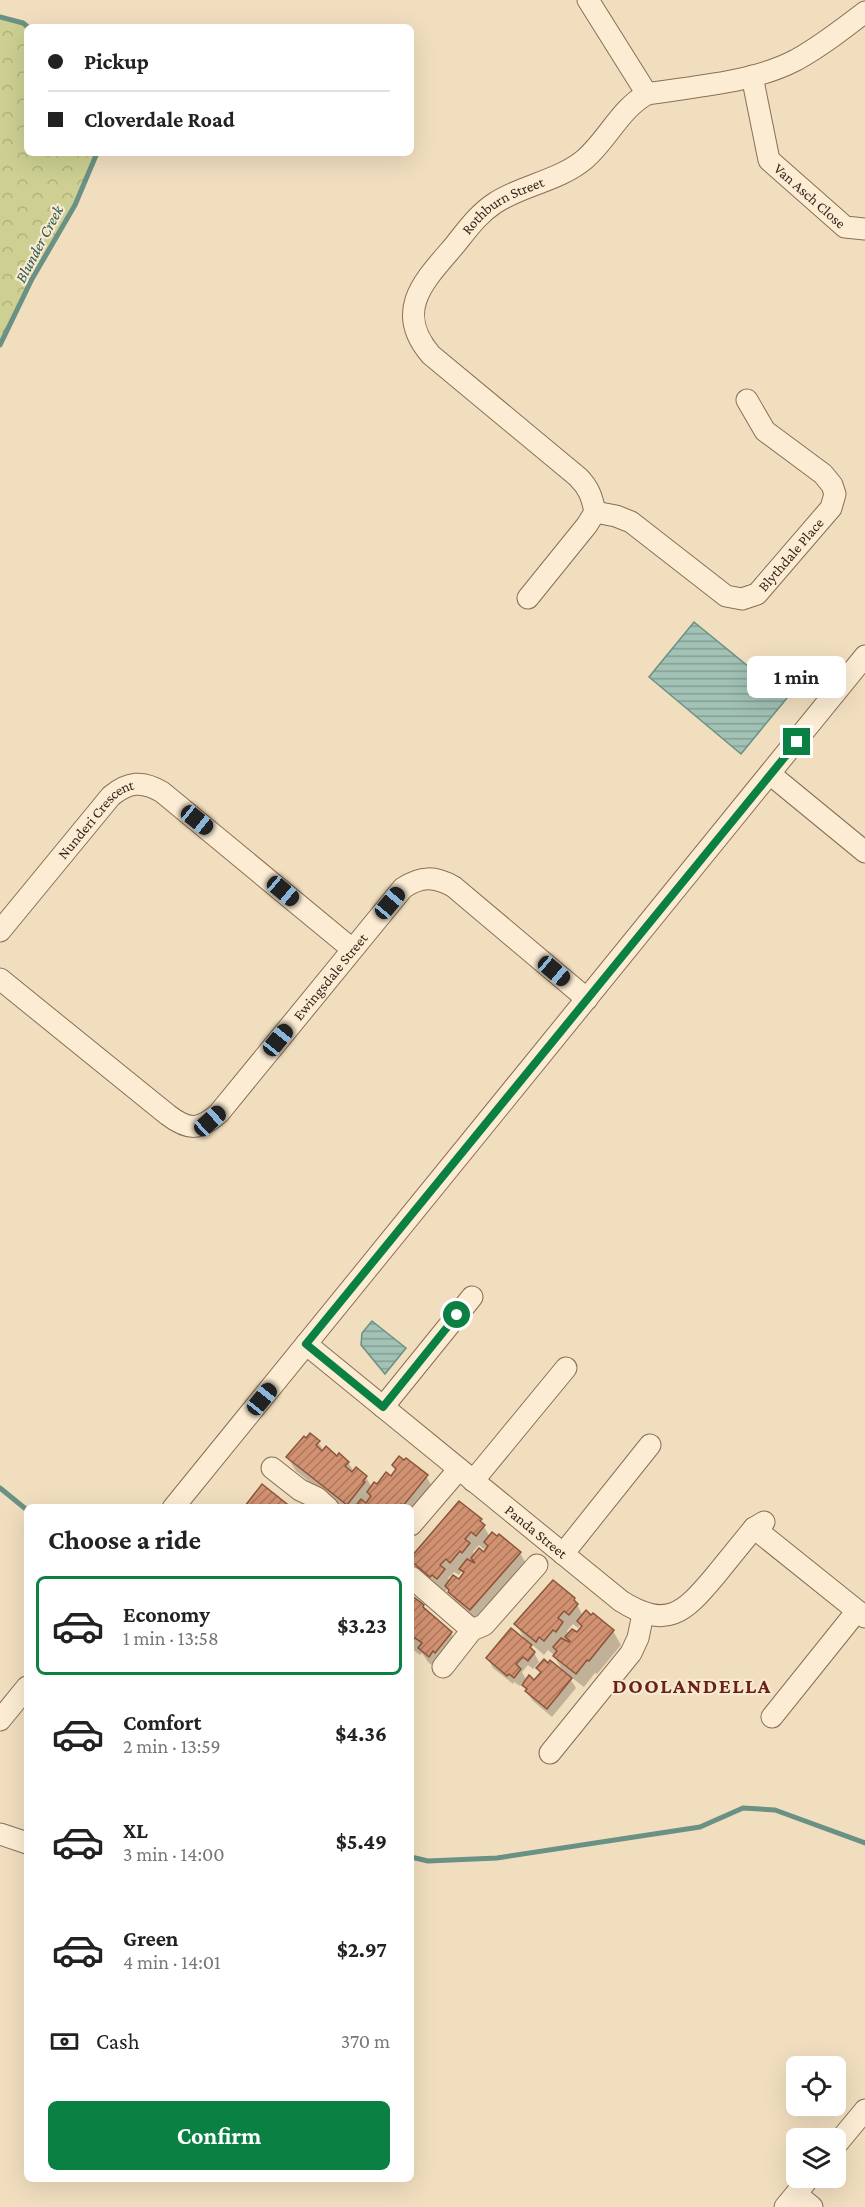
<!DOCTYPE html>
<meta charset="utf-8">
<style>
:root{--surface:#fff;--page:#f2f2f2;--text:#222;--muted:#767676;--line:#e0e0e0;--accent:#0b8043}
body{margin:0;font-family:"Crimson Pro",serif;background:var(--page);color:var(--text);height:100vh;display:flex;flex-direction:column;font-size:22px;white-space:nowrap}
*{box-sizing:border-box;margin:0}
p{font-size:20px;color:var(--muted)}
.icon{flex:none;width:33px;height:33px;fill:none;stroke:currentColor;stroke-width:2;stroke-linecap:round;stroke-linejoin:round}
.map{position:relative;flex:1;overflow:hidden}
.sheet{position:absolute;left:24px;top:1504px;width:390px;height:678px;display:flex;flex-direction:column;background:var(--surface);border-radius:9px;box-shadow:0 6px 24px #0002}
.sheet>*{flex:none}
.banner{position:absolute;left:24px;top:24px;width:390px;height:132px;border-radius:9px;box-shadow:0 6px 24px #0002;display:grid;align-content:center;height:132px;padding:0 24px;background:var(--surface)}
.buttons{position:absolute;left:786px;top:2056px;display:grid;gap:12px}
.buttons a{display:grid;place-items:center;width:60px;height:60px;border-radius:9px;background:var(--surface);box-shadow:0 6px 24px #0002;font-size:30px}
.end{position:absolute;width:27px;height:27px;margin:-14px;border:8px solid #0b8043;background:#fff;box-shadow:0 0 0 3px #fff}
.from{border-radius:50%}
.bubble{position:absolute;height:42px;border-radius:9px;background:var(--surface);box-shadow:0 6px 24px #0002;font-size:20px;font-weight:700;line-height:42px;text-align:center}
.car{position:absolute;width:18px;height:36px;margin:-18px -9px;border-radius:8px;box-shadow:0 0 4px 2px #0007;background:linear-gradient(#222 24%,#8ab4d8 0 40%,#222 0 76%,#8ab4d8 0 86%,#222 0)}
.banner b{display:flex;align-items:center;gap:21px;height:57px;font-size:22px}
.banner b+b{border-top:2px solid var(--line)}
.banner i{width:15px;height:15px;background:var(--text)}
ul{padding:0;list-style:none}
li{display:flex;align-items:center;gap:18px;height:99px;margin:0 12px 9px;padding:0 12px;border:3px solid transparent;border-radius:9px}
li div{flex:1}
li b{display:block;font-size:22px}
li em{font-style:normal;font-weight:700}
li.selected{border-color:var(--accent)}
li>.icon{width:54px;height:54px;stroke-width:1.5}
h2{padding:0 24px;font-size:27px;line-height:72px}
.pay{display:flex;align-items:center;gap:15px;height:66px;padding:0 24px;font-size:22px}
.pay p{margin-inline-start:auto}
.button{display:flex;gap:12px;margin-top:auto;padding:12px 24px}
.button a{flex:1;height:69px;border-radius:9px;background:var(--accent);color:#fff;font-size:24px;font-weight:700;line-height:69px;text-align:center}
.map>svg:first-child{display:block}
.park{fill:url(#park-crowns)}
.water{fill:url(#water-rules);stroke:#699184;stroke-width:1.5}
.shadow{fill:#0003;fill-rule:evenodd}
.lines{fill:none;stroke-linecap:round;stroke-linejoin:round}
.stream{stroke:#699184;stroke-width:5}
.building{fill:url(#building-hatch);stroke:#8c543a;stroke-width:1.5}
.street-casing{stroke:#8b6e56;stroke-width:23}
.street{stroke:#fbecd3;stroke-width:21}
.route{stroke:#0b8043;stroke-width:8}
.labels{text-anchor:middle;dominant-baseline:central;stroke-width:4.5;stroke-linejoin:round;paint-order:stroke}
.street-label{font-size:15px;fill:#39281c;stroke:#f8e9cf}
.water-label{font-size:16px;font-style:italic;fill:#2a5a53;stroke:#f8e9cf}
.district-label{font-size:21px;font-weight:bold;letter-spacing:1.5px;fill:#692218;stroke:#f8e9cf}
</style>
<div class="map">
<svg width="865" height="2207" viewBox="0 0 865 2207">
<defs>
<pattern id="park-crowns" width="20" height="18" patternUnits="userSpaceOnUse" patternTransform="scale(1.5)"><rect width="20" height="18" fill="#cdd092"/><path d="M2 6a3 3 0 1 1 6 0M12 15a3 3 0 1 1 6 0" fill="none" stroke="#b1b37d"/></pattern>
<pattern id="water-rules" width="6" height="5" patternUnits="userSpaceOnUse" patternTransform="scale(1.5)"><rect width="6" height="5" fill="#a2c2b6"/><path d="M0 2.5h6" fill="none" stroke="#859e93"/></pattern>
<pattern id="building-hatch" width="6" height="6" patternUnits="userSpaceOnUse" patternTransform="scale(1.5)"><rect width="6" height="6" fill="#d29272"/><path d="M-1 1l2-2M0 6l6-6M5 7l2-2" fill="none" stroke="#ab775d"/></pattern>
</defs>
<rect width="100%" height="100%" fill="#f1debf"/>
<!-- park -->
<polygon class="park" points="0,17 23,23 28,27 27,153 97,153 97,156 75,205 32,279 0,345"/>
<!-- water -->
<g class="water">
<polygon points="694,622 787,698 741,754 649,677"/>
<polygon points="372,1321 406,1348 385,1374 361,1345 362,1333"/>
</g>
<!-- shadow -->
<g class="shadow">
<polygon points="318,1442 324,1451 348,1462 354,1472 366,1477 372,1488 386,1474 391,1478 397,1471 393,1466 426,1476 434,1490 411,1517 411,1508 342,1508 296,1471 288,1458"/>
<path d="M 480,1520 L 490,1537 L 520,1553 L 528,1567 L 479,1623 L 458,1606 L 448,1589 L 445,1592 L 440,1588 L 439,1590 L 419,1574 L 411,1559 ZM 479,1545 L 486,1551 L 484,1554 L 475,1555 L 473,1552 ZM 462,1571 L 464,1574 L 459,1581 L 450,1581 L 448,1578 L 454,1572 L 459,1575 Z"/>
<polygon points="411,1597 451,1633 459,1647 437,1670 428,1662 422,1653 420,1655 411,1648"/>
<path d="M 574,1599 L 583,1616 L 591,1617 L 593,1615 L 613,1631 L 621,1645 L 597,1674 L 595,1673 L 584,1687 L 567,1674 L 576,1688 L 552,1717 L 532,1700 L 522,1683 L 520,1686 L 514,1682 L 513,1684 L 493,1668 L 488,1659 L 527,1643 L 516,1624 ZM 573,1624 L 578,1628 L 581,1625 L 582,1628 L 575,1637 L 569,1635 L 567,1631 ZM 528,1641 L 544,1655 L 548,1650 L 553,1654 L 565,1675 L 538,1668 L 541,1673 L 535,1682 L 527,1681 L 522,1672 L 528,1665 L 533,1669 L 539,1662 Z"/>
</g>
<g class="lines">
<!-- stream -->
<g class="stream">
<polyline points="0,17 23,23 28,27"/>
<polyline points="0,345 32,279 75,205 97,153"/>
<polyline points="0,1488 27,1510"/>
<polyline points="411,1857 428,1861 497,1858 700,1827 743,1808 775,1810 865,1843"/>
</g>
</g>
<!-- building -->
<g class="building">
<polygon points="310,1433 320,1441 316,1445 322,1451 326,1446 337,1456 339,1453 349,1462 345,1466 352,1472 356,1467 367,1476 363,1481 365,1482 347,1505 286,1457 304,1436 306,1438"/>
<polygon points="399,1456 404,1460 406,1458 428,1475 403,1506 401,1504 399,1508 354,1508 361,1499 366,1503 371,1496 367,1492 374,1482 377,1484 386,1472 391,1476 396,1469 392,1465"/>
<polygon points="262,1484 292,1508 247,1508 245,1506"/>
<polygon points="459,1501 482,1519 480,1521 485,1525 476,1536 471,1532 465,1539 470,1543 462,1553 460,1551 450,1563 446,1559 440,1565 445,1569 437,1579 432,1575 430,1577 411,1561 411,1557"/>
<polygon points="492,1532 497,1536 499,1534 521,1552 470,1610 448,1592 449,1590 445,1586 453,1575 459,1579 464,1572 459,1569 467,1559 475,1563 471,1558 479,1548 484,1552 488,1546 484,1542"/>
<polygon points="553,1580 575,1598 574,1600 578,1604 569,1615 564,1611 558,1618 563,1622 556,1632 553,1630 544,1641 539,1637 536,1642 514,1624"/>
<polygon points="411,1595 424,1605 423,1607 452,1632 435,1653 433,1651 429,1657 418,1648 422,1643 415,1638 411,1642"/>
<polygon points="586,1610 591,1615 593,1613 614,1630 589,1661 587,1660 576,1674 553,1656 557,1651 553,1647 561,1638 569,1642 570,1641 565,1637 572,1629 577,1632 582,1626 577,1621"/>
<polygon points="511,1628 532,1645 530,1647 535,1652 528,1661 523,1657 516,1664 521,1669 514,1678 509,1674 507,1676 486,1658"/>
<polygon points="544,1659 548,1663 550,1660 572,1678 547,1709 525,1691 527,1689 522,1685 529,1675 534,1680 541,1672 536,1668"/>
</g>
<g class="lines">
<!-- street casing -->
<g class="street-casing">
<g id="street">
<polyline points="588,0 647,94"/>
<path id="s1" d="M 752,76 L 769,160 L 845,227 L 865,229"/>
<path id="s2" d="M 595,512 C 592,497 589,488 578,477 L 431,355 C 393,311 424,281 454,246 C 467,230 478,214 495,203 C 522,185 559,181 585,159 C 608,139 620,109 647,94 C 696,86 752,83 796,60 C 821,46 843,29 865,12"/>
<path id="s3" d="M 595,512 L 616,516 L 631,522 L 726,596 L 742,599 L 757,594 L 831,508 L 835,494 L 832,485 L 823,474 L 765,431 L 747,400"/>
<polyline points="528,598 587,525 595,512"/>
<polyline points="770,774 865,852"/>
<path id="s4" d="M 0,931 L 111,796 C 128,782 142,780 162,792 L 352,949"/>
<path id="s5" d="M 0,979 L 168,1115 C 189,1131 200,1130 219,1113 L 403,888 C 421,876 435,876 454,887 L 587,999"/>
<path id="s6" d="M 306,1344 L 621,1601 C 667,1630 684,1613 715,1576 C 728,1560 741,1544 754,1528 L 764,1522"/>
<polyline points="383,1407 472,1297"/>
<polyline points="272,1468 300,1490 317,1498 328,1508"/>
<polyline points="473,1481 566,1368"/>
<polyline points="173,1508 865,656"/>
<polyline points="411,1525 459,1469"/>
<polyline points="754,1528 865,1617"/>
<polyline points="563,1554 650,1445"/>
<polyline points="411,1577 472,1630"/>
<polyline points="443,1667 472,1630 484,1625 537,1565"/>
<polyline points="772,1717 857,1611"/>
<polyline points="0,1720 27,1687"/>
<polyline points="550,1753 631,1653 638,1638 643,1614"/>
<polyline points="0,1834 27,1843"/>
<polyline points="836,2145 865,2110"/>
<polyline points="796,2194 812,2207"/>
<polyline points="785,2207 809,2178"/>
</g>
</g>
<!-- street -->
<use href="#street" class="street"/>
</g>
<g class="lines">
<!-- route -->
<polyline class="route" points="457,1315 383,1407 306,1344 797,742"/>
</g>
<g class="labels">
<!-- street labels -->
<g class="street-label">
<text stroke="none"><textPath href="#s1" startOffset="140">Van Asch Close</textPath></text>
<text stroke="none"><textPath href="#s2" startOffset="422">Rothburn Street</textPath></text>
<text stroke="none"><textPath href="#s3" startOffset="242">Blythdale Place</textPath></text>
<text stroke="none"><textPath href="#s4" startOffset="148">Nunderi Crescent</textPath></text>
<text stroke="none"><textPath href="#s5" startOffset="450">Ewingsdale Street</textPath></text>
<text stroke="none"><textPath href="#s6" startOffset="297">Panda Street</textPath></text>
</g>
<!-- water labels -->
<g class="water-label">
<text transform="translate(39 244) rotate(-62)">Blunder Creek</text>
</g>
<!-- district labels -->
<g class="district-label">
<text x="692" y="1686">DOOLANDELLA</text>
</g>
</g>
</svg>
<div class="buttons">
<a><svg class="icon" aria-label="locate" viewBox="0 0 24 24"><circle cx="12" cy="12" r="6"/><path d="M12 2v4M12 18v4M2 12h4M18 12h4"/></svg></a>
<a><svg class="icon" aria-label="layers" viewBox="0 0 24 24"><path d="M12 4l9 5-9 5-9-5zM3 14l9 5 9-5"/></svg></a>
</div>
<i class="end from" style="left:457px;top:1315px"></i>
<i class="end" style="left:797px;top:742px"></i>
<div class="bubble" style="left:747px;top:656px;width:99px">1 min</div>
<i class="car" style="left:197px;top:820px;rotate:129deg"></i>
<i class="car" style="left:283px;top:891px;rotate:130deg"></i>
<i class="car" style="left:390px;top:903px;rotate:40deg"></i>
<i class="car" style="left:554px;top:971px;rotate:130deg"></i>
<i class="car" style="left:278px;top:1040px;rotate:39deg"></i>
<i class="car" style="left:210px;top:1121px;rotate:48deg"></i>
<i class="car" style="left:262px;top:1399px;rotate:39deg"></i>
<div class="banner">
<b><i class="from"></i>Pickup</b>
<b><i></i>Cloverdale Road</b>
</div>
<section class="sheet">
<h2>Choose a ride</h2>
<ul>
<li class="selected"><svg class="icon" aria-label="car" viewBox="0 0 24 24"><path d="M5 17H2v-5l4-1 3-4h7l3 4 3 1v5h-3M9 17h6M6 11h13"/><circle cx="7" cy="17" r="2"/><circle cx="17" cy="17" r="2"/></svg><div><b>Economy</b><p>1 min · 13:58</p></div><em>$3.23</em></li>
<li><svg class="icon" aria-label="car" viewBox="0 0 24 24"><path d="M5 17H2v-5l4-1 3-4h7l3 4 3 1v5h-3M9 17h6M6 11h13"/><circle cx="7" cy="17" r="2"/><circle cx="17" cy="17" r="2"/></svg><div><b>Comfort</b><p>2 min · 13:59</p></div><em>$4.36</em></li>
<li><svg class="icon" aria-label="car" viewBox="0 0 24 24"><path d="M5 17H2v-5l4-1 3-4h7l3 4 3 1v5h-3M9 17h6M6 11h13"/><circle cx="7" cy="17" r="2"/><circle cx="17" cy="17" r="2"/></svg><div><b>XL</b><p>3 min · 14:00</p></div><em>$5.49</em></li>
<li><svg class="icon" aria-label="car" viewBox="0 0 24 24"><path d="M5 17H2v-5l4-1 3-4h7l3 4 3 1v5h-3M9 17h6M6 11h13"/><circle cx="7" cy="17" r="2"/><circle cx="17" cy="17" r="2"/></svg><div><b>Green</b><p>4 min · 14:01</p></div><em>$2.97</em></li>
</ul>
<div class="pay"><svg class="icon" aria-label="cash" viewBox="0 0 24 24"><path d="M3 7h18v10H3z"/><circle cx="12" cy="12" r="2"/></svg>Cash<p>370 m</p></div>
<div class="button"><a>Confirm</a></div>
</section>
</div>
